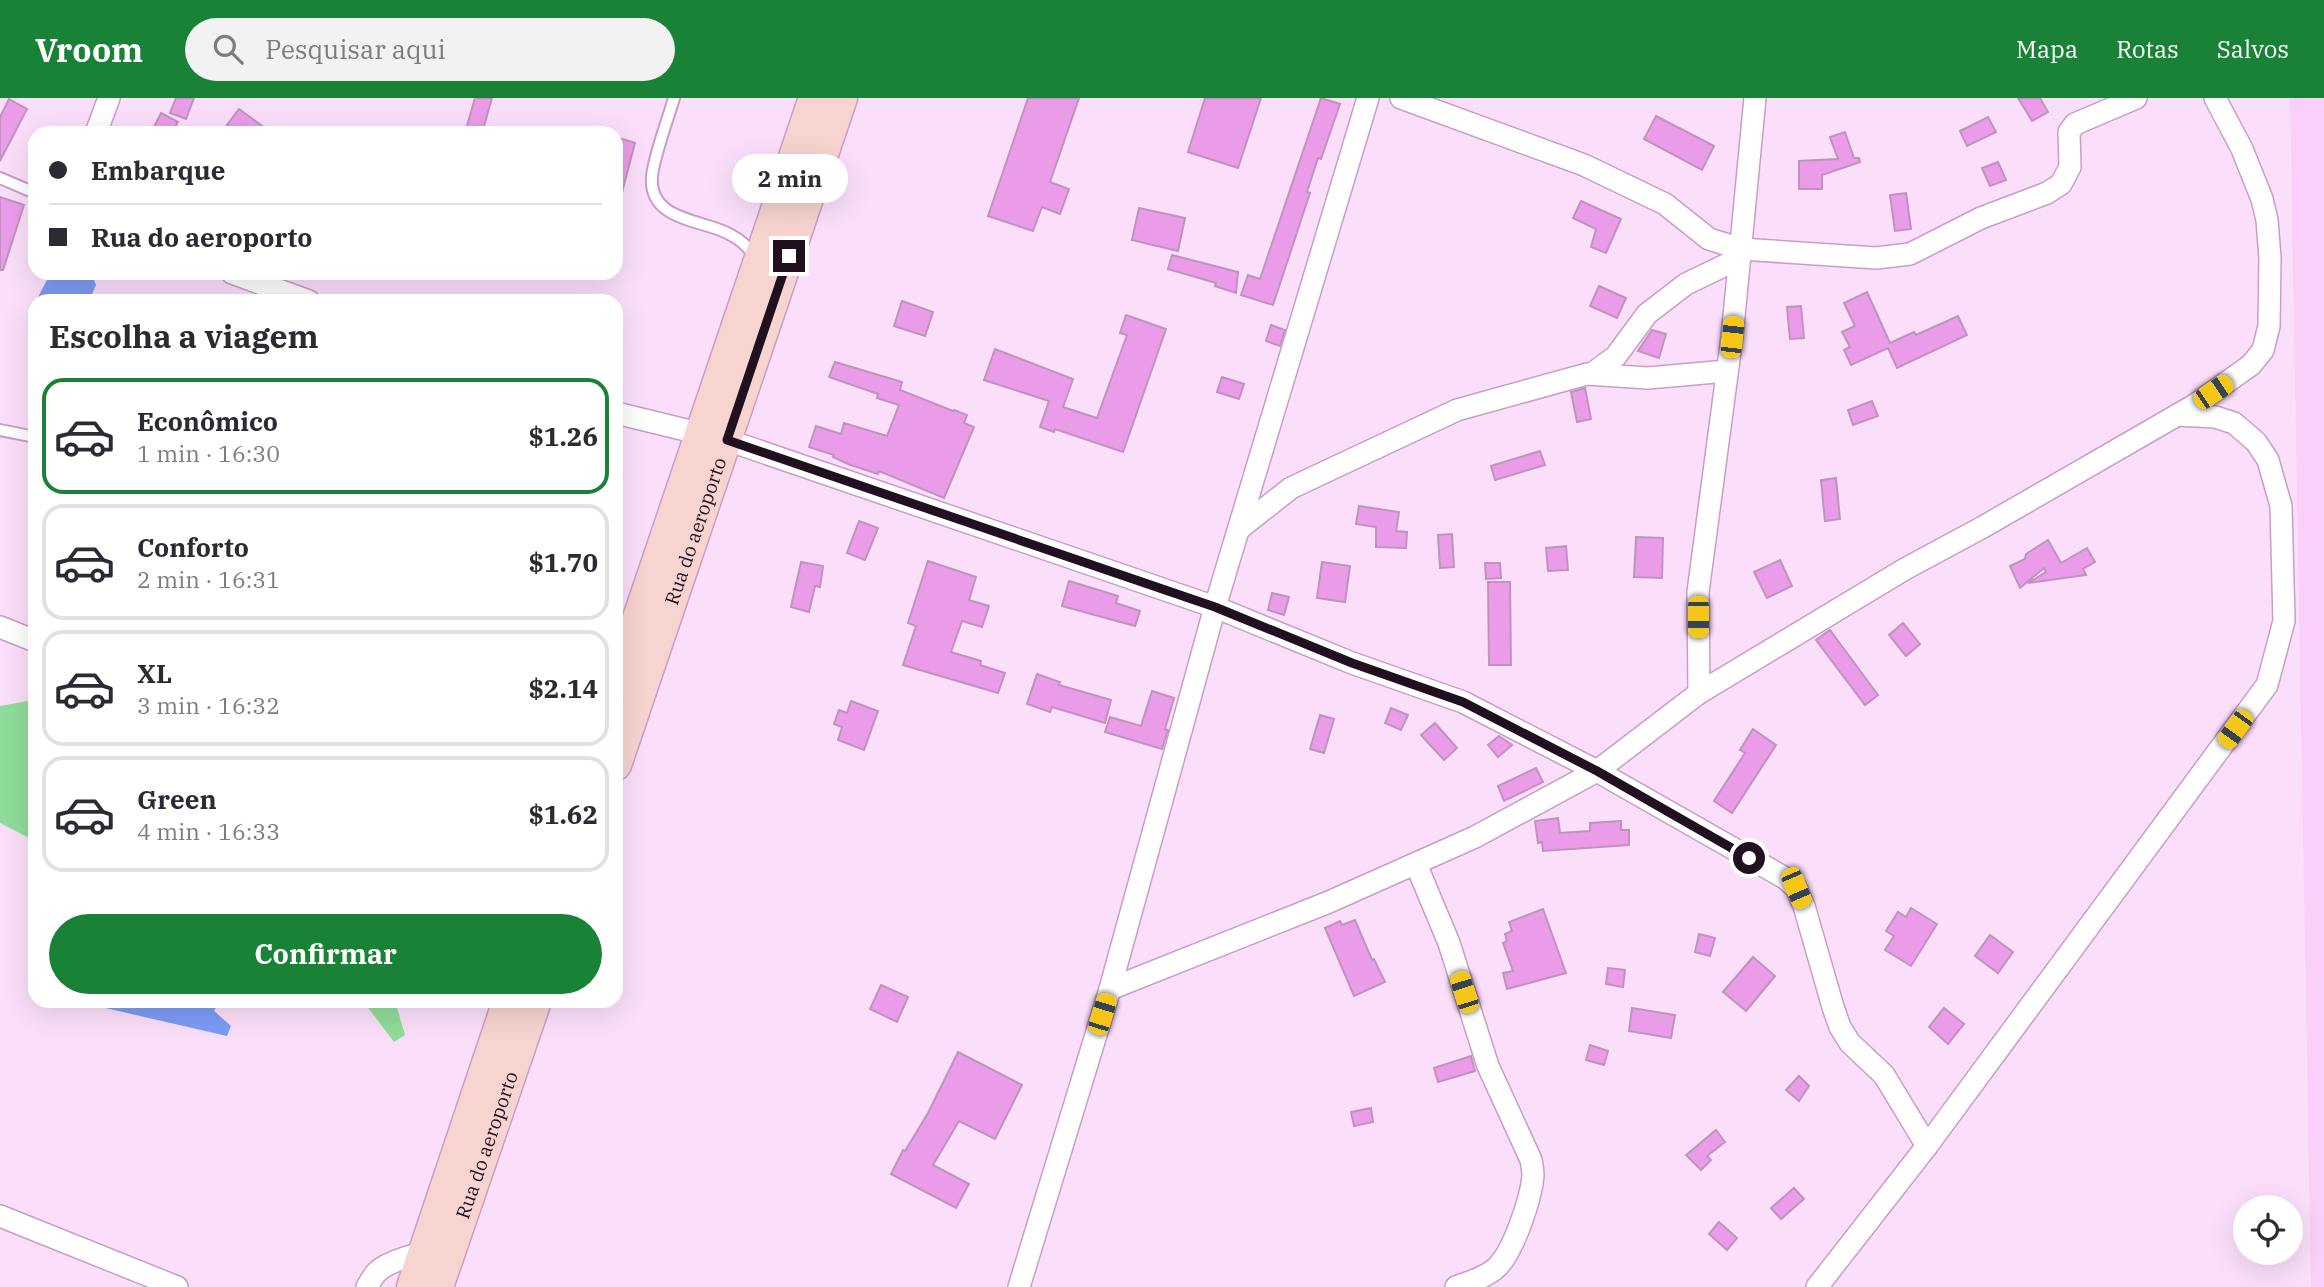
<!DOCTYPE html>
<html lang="pt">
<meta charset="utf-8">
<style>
:root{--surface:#fff;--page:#f2f2f3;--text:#2b2b33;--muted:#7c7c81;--line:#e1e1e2;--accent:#1a8237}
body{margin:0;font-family:"IBM Plex Serif",serif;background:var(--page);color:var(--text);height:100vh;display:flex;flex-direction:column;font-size:26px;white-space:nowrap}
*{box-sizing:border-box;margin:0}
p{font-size:23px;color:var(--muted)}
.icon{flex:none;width:38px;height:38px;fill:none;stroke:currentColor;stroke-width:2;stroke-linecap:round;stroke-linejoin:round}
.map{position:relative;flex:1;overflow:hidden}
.sheet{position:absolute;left:28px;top:196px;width:595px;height:714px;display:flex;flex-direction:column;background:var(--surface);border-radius:21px;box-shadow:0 7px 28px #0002}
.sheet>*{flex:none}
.banner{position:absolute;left:28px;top:28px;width:595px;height:154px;border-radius:21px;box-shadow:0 7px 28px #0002;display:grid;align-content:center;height:154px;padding:0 21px;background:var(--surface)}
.controls{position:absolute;left:2233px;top:1097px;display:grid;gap:14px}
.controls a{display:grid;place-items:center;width:70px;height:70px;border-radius:50%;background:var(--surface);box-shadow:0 7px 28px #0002;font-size:35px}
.end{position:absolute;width:32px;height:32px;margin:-16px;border:9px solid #211020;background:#fff;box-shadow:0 0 0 4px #fff}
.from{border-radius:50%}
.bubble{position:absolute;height:49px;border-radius:24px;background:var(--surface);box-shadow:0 7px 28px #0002;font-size:23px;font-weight:800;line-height:49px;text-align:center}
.car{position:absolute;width:21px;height:42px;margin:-21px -10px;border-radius:9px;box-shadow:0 0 5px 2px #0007;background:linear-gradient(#f5c518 24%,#345 0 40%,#f5c518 0 76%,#345 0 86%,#f5c518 0)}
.banner b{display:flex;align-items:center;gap:24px;height:66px;font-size:26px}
.banner b+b{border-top:2px solid var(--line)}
.banner i{width:18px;height:18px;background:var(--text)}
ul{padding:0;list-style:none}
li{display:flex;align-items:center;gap:21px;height:116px;margin:0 14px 10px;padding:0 7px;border:4px solid var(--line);border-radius:21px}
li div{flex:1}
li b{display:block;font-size:26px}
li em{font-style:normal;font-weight:800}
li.selected{border-color:var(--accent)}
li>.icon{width:63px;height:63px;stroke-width:1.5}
h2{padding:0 21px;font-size:32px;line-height:84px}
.primary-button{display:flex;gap:14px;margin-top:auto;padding:14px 21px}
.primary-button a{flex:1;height:80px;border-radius:42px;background:var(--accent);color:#fff;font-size:28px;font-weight:800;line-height:80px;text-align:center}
header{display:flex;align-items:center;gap:42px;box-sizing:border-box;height:98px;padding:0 35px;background:var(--accent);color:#fff}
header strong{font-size:33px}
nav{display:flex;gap:38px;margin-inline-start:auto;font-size:24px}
.search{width:490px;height:63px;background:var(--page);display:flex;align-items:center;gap:18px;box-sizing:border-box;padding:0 24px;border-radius:38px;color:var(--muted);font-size:26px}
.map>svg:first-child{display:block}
.built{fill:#facff8}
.green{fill:#8fdd99}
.water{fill:#7c9cf5}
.building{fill:#eb9ce9;stroke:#c093be;stroke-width:2}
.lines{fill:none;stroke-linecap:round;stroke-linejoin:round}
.lane-casing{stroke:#ca9dc8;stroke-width:14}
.street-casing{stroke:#ca9dc8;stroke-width:24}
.secondary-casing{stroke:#ca9dc8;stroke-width:33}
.lane{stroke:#fff;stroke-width:10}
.street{stroke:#fff;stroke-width:21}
.secondary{stroke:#f8d4d0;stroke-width:30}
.route{stroke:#211020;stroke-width:9}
.labels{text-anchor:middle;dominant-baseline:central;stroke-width:5;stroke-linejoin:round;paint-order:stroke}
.street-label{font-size:19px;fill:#211020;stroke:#fbdffa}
</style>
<header>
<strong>Vroom</strong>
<div class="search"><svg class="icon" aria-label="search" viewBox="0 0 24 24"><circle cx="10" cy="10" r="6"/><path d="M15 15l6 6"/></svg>Pesquisar aqui</div>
<nav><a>Mapa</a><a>Rotas</a><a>Salvos</a></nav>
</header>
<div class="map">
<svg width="2324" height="1189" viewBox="0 0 2324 1189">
<rect width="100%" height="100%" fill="#fbdffa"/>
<!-- built -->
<polygon class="built" points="2290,0 2324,0 2324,1189 2311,1189"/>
<!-- green -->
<g class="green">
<polygon points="33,602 35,604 35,743 0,725 0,608"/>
<polygon points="363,903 395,903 405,937 394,944"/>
</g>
<!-- water -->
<g class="water">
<polygon points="59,175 91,175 96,187 89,203 36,203 48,180"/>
<polygon points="75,903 220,903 214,913 231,928 227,938"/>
</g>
<!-- building -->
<g class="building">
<polygon points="176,0 194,0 186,21 170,15"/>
<polygon points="475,0 492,0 482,35 465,35"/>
<polygon points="1028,0 1079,0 1050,84 1069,91 1060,116 1042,109 1033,133 988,118"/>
<polygon points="1205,0 1261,0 1238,70 1188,54"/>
<polygon points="1321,0 1340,6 1321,61 1318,60 1307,94 1310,95 1273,207 1241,197 1248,177 1260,181"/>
<polygon points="2018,0 2040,0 2048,14 2032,23"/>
<polygon points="9,1 27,11 0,63 0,19"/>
<polygon points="239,11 272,35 238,35 227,27"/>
<polygon points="161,15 178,24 172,35 151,35"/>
<polygon points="1656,18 1714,48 1702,72 1644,41"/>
<polygon points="1988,19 1996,34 1967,48 1960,33"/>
<polygon points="1845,34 1854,60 1859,60 1860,64 1822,77 1822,91 1799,91 1799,63 1838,61 1830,39"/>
<polygon points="616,39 635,45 621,98 616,97"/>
<polygon points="1998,64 2006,82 1990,88 1982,70"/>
<polygon points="1906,95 1911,131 1895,133 1890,97"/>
<polygon points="0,99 24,107 3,172 0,172"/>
<polygon points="1581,103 1621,121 1606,155 1591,149 1596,131 1573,120"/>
<polygon points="1139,110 1185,120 1178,153 1132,142"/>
<polygon points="1172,157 1238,174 1236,195 1215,188 1216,185 1168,171"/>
<polygon points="1599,188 1626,200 1617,220 1590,208"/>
<polygon points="1867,194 1890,245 1914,234 1916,237 1958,218 1967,237 1897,270 1888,250 1851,267 1844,252 1850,249 1842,234 1855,228 1844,205"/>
<polygon points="902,203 933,214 925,238 894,228"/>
<polygon points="1801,208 1804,240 1790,241 1787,209"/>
<polygon points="1126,217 1166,231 1123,354 1055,331 1054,334 1040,329 1049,303 984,282 995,251 1073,281 1063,309 1097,320 1127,237 1120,235"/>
<polygon points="1271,227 1285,232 1280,248 1266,243"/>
<polygon points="1652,232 1666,236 1659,260 1638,253"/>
<polygon points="835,264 902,284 900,292 953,313 954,312 967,317 964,325 974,329 944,400 879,373 878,376 848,366 833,359 834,357 809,349 816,328 841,336 844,325 887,338 899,307 877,300 878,296 829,279"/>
<polygon points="1222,279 1244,286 1239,301 1217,294"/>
<polygon points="1585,290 1591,321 1577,324 1571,294"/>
<polygon points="1872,303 1878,318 1853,327 1848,312"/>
<polygon points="1540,353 1545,367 1495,382 1491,368"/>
<polygon points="1836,380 1840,421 1825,423 1821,382"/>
<polygon points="1359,408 1399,414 1396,433 1407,434 1406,450 1376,449 1376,429 1356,426"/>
<polygon points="859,423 878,430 865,462 847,455"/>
<polygon points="1452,436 1454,469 1440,470 1438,437"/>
<polygon points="1636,439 1663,440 1662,480 1634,479"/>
<polygon points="2048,442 2061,465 2087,450 2095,464 2083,471 2086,477 2028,485 2046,474 2044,470 2020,490 2010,468 2025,461 2026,456"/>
<polygon points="1566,448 1568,472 1548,473 1546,450"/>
<polygon points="1780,462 1792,488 1767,500 1754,474"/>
<polygon points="928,463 976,479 969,502 989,508 982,529 962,523 951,554 981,563 980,567 1005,575 998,595 903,567 916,528 908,525"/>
<polygon points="801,464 823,468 820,489 815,488 809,514 791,509"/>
<polygon points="1322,464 1350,468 1345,504 1317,500"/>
<polygon points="1485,465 1500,465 1501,480 1486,481"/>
<polygon points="1069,483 1118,498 1116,505 1140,513 1135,528 1062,508"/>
<polygon points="1488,484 1510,484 1511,567 1489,567"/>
<polygon points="1272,495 1289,499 1284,517 1268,512"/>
<polygon points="1903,525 1920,546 1906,558 1889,537"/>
<polygon points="1830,532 1878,597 1865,607 1816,542"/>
<polygon points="1037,576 1060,584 1059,587 1111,602 1105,625 1052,609 1050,614 1027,606"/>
<polygon points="1152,593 1174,600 1165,631 1168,632 1162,651 1105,634 1110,619 1141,628"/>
<polygon points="851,603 878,613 864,652 838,642 842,629 834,626 839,612 847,615"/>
<polygon points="1391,610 1408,617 1401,632 1385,625"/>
<polygon points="1320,617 1334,621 1324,655 1310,651"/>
<polygon points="1435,625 1457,650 1444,662 1421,637"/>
<polygon points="1753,631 1776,647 1732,715 1714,703 1745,655 1740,652"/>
<polygon points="1499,638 1512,647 1498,659 1488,647"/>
<polygon points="1536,670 1543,684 1504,703 1498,688"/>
<polygon points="1558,720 1560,735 1590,733 1590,725 1621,723 1621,732 1629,732 1629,747 1543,753 1542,744 1538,745 1535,723"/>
<polygon points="1911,810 1937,826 1911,868 1885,852 1894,838 1886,833 1898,814 1906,819"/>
<polygon points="1543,811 1566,875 1507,891 1503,875 1513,873 1503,845 1507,843 1505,836 1512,833 1509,824"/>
<polygon points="1355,822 1372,862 1374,861 1385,884 1354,898 1325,830 1340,823 1342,827"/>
<polygon points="1699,836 1715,840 1710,858 1695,854"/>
<polygon points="1990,837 2013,854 1998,875 1975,858"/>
<polygon points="1753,859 1775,878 1746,913 1723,894"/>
<polygon points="1608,870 1625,872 1623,889 1606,886"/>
<polygon points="881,887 908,899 897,924 870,911"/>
<polygon points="1632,910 1675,917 1671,940 1629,933"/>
<polygon points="1944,910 1964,926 1948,946 1929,929"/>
<polygon points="1590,947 1608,953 1604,967 1586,962"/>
<polygon points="958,954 1022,987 995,1041 959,1023 933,1067 969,1086 956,1110 891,1076 903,1052 905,1053 928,1015"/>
<polygon points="1471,958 1475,973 1438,984 1434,970"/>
<polygon points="1799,978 1809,988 1799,1003 1786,992"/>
<polygon points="1371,1010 1373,1024 1354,1028 1351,1014"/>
<polygon points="1716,1032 1725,1044 1707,1058 1711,1062 1701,1072 1686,1057"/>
<polygon points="1794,1090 1804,1101 1781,1121 1771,1110"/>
<polygon points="1719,1124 1737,1140 1727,1152 1709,1136"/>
</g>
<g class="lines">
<!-- lane casing -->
<g class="lane-casing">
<g id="lane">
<path d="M 674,0 C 668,21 654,58 652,78 C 648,124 704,121 731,137 C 741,142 749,150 755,159"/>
<polyline points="0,80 35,95"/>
<polyline points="0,332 35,339"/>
</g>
</g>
<!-- street casing -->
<g class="street-casing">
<g id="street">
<polyline points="1401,0 1584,67 1665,106 1709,141 1741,151 1876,160 1910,156 1981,120 2047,95 2061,86 2070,69 2069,34 2075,26 2136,0"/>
<polyline points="96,35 109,0"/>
<polyline points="232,175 309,203"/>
<polyline points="1592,276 1616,258 1647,216 1686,186 1740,160"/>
<polyline points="616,315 727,342 1215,509 1352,565 1463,604 1597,673 1785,780 1796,790 1804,808 1833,909 1840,929 1850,945 1884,977 1927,1048"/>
<polyline points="1239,431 1291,390 1457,312 1587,276 1648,280 1727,273"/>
<polyline points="0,529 35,543"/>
<polyline points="1699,595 1698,494 1732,239 1755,0"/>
<path d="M 1416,766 L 1449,845 L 1488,968 L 1531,1062 C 1532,1067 1533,1073 1533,1078 C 1531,1101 1513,1155 1496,1170 C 1485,1180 1469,1184 1456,1189"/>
<polyline points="1110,891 1329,804 1475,739 1597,673 1699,595 1905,471 1983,429 2193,308 2251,267 2263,252 2269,228 2270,160 2267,122 2262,101 2242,51 2215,0"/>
<polyline points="0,1118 177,1189"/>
<path d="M 367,1189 C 370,1184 373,1178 377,1174 C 387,1164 420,1153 433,1156"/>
<polyline points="1019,1189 1110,891 1215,509 1368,0"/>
<polyline points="1817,1189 1927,1048 2267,587 2284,523 2281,408 2268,362 2256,344 2234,325 2215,319 2177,317"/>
</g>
</g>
<!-- secondary casing -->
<g class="secondary-casing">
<g id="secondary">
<polyline points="616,585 814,0"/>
<path id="s1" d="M 616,667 L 842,0"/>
<polyline points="412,1189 508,903"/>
<path id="s2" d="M 438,1189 L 536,903"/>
</g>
</g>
<!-- lane -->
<use href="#lane" class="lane"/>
<!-- street -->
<use href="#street" class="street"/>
<!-- secondary -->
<use href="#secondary" class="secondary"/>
</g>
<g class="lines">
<!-- route -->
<polyline class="route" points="789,158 727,342 1215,509 1352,565 1463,604 1597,673 1749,760"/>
</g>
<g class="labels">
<!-- street labels -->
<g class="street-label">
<text stroke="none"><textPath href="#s1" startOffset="247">Rua do aeroporto</textPath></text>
<text stroke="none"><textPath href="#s2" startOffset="150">Rua do aeroporto</textPath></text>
</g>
</g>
</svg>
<div class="controls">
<a><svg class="icon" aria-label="locate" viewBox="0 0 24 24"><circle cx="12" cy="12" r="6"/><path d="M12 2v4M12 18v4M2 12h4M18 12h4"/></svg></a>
</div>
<i class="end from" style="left:1749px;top:760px"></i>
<i class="end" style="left:789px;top:158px"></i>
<div class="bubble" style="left:732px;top:56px;width:116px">2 min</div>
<i class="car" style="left:1732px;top:239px;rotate:6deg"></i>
<i class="car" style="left:2213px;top:294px;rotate:56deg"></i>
<i class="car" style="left:1698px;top:519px;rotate:180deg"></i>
<i class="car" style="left:2235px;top:631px;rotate:216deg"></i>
<i class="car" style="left:1796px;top:790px;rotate:157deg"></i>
<i class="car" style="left:1464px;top:894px;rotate:342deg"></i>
<i class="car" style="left:1102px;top:916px;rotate:17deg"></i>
<div class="banner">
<b><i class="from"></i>Embarque</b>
<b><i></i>Rua do aeroporto</b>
</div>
<section class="sheet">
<h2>Escolha a viagem</h2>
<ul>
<li class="selected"><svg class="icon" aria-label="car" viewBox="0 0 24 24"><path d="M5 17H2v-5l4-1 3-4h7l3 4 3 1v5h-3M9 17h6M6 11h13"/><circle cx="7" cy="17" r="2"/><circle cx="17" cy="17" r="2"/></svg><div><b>Econômico</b><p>1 min · 16:30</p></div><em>$1.26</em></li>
<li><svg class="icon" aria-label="car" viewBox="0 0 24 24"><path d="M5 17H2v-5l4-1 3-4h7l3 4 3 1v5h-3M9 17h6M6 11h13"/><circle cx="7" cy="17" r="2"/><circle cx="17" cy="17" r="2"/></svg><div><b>Conforto</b><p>2 min · 16:31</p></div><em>$1.70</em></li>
<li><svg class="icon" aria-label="car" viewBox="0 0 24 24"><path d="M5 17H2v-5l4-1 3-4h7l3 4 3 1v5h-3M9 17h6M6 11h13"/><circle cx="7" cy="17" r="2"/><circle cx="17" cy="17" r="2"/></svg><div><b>XL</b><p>3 min · 16:32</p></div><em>$2.14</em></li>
<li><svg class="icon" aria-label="car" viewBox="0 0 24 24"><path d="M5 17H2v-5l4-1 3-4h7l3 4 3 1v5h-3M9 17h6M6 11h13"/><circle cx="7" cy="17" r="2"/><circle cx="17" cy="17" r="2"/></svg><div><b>Green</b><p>4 min · 16:33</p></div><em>$1.62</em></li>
</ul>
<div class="primary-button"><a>Confirmar</a></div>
</section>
</div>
